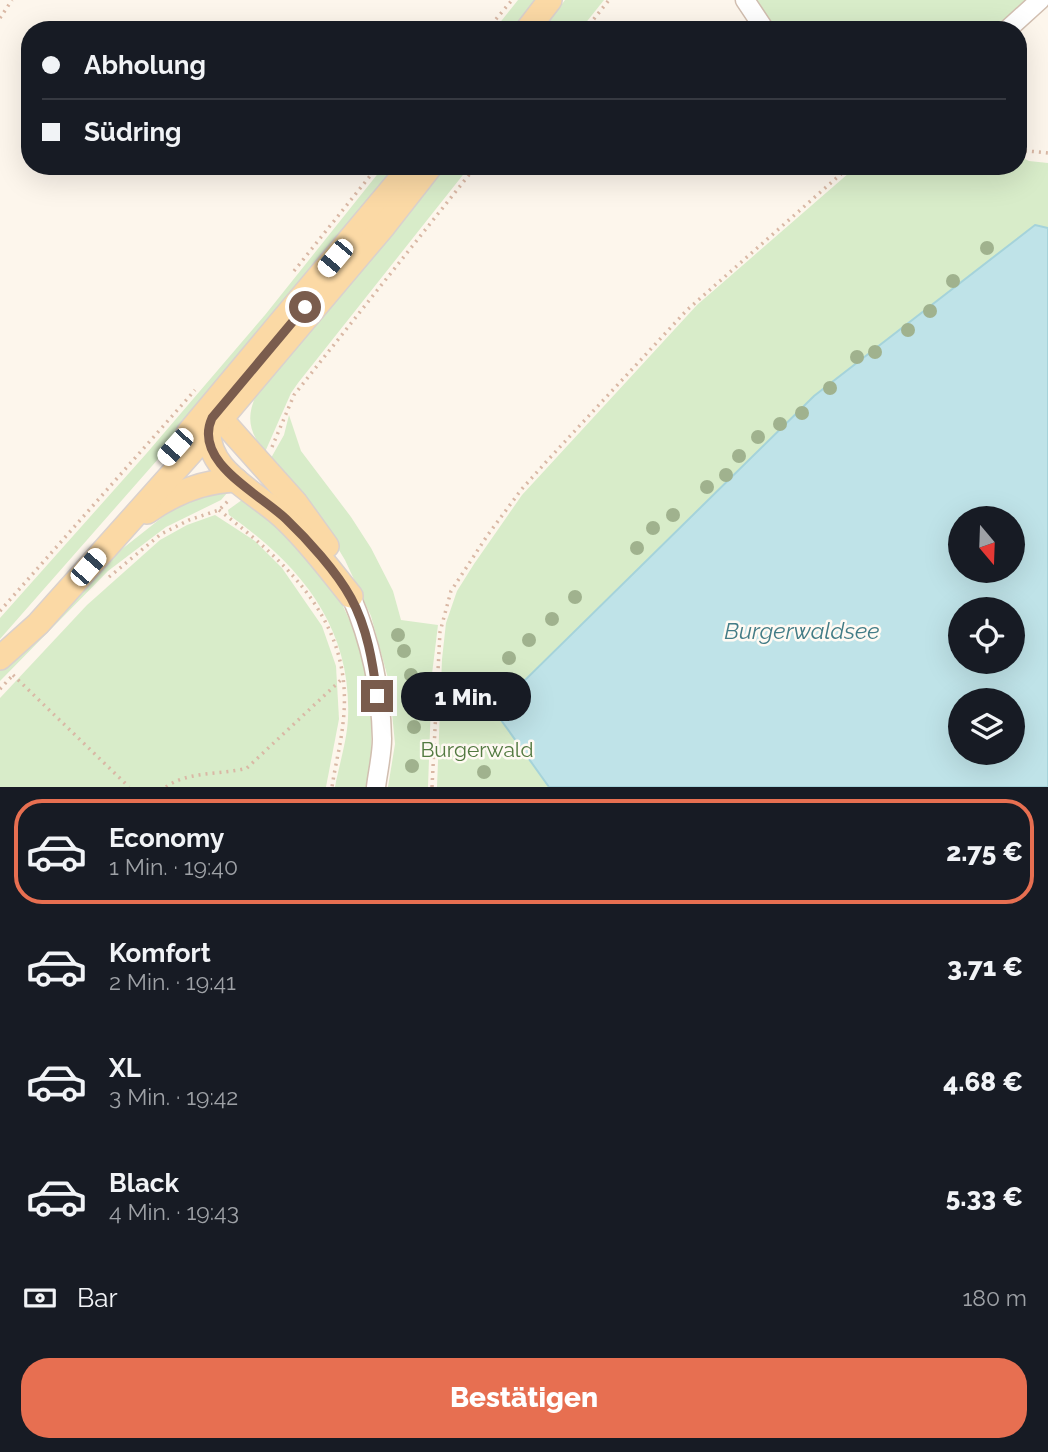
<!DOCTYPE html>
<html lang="de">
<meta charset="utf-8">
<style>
:root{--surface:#171b24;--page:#20242c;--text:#f1f3f6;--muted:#9ea1a6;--line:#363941;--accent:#e76f51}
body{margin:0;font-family:Raleway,sans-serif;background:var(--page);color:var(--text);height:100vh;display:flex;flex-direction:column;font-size:26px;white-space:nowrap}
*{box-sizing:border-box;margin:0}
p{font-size:23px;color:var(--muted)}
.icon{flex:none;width:38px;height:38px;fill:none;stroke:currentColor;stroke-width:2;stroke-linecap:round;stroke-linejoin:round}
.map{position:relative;height:787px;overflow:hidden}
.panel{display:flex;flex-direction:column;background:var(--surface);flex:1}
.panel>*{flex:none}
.guide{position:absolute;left:21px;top:21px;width:1006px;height:154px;border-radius:28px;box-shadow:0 7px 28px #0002;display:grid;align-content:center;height:154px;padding:0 21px;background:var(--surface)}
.needle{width:46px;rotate:161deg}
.tools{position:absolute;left:948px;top:506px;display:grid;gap:14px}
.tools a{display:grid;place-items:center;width:77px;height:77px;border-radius:50%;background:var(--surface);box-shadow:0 7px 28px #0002;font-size:35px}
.end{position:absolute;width:32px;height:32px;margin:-16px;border:9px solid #7a5c4d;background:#fff;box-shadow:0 0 0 4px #fff}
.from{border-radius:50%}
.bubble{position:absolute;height:49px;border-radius:24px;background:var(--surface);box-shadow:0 7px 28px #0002;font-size:23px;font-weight:800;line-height:49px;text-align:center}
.car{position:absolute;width:21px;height:42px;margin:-21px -10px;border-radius:9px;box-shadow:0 0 5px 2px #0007;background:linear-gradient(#fff 24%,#345 0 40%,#fff 0 76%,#345 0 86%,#fff 0)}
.guide b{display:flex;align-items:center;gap:24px;height:66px;font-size:26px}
.guide b+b{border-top:2px solid var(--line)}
.guide i{width:18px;height:18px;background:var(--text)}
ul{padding:12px 0 0;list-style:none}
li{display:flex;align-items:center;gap:21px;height:105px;margin:0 14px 10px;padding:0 7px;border:4px solid transparent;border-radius:28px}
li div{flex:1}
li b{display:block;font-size:26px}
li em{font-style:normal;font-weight:800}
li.current{border-color:var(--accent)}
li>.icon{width:63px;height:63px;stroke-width:1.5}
.pay{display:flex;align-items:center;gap:18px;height:77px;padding:0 21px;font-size:26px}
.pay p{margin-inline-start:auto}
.primary-button{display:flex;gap:14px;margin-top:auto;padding:14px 21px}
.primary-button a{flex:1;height:80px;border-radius:28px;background:var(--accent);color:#fff;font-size:28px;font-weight:800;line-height:80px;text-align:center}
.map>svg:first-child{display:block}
.green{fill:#d8ecc9}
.water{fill:#bfe3e8;stroke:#a5d3da;stroke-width:2;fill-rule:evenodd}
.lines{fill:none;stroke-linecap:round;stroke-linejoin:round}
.minor-casing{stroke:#d1beb0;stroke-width:21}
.major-casing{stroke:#dad1cd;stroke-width:26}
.path{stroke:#d9b8a5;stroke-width:3.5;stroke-dasharray:2 5;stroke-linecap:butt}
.minor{stroke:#fff;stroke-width:18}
.major{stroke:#fbd9a5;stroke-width:23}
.tree{fill:#a0b28e}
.route{stroke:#7a5c4d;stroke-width:9}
.labels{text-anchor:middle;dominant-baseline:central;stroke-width:5;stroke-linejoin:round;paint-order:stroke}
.park-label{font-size:21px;fill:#537a41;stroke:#fffaf3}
.water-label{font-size:23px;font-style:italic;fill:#437c86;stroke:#fffaf3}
</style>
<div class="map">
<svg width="1048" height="787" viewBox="0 0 1048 787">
<rect width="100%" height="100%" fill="#fdf6ec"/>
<!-- green -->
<g class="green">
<polygon points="518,0 536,0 513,30 494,30"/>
<polygon points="565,0 604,0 580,30 543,30"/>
<polygon points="754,0 1034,0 1003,30 776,30"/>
<polygon points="1019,156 1029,161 1048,163 1048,228 1034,226 814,396 522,683 501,720 549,787 437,787 442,659 446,623 457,591 474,564 522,495 697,305 857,166 1018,166"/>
<polygon points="384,166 403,166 224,384 0,639 0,618 146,454 265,315"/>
<path d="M 440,166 L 470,166 L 298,383 L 291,393 L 265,452 C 247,430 246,414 259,389 Z"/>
<polygon points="289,415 301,451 351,517 371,548 393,591 401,620 438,625 432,674 428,787 388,787 395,744 389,682 371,616 345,560 319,517 271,458 284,435"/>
<polygon points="219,491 227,493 221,500 166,527 108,571 0,681 0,671 98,568 179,504"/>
<path d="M 246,497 L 278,521 L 337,593 L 354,630 L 368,683 L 372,714 L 371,769 L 368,787 L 335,787 C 339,765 347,741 348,718 C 352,627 300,565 229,515 L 228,510 Z"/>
<polygon points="215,515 255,541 282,568 322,626 336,666 339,719 326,787 0,787 0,698 87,605 160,540 187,525"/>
</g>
<!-- water -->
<path class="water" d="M 1035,225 L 1048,228 L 1048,787 L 549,787 L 501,720 L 522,683 L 814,396 ZM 961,518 L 1013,518 L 1013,570 L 961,570 ZM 961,609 L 1013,609 L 1013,662 L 961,662 ZM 961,700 L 1013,700 L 1013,752 L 961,752 Z"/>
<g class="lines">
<!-- minor casing -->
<g class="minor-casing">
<g id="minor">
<polyline points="745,0 765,30"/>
<polyline points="1007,30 1040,0"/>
<path d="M 351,596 C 370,640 381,690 382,739 C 382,754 378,771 376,787"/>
</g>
</g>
<!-- major casing -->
<g class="major-casing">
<g id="major">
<polyline points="527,30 550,0"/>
<polyline points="208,418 221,419 296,503 327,546"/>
<path d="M 210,423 C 200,470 261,494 287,521 C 311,544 330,570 351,596"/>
<polyline points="188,433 411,166"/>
<path d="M 147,512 C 174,493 203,481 236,480"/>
<polyline points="0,658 38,624 221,419 384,226 431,166"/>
</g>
</g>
<!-- path -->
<g class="path">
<polyline points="0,18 12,0"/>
<polyline points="487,30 512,0"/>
<polyline points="585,30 609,0"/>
<polyline points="1018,150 1048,153"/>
<polyline points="294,271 378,166"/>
<polyline points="272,447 294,395 476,166"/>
<path d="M 219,510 C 290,565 355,624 343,723 C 341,744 335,766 332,787"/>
<polyline points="109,577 161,534 189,520 219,510 228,501"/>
<polyline points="0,611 195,390"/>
<polyline points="13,675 129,787"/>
<polyline points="0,689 13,675"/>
<path d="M 166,787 C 187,771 222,775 247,768 L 343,678"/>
<polyline points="432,787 440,632 451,591 487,536 521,490 546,462 687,310 850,166"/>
</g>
<!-- minor -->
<use href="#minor" class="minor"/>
<!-- major -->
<use href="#major" class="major"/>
</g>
<!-- trees -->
<g class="tree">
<circle cx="987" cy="248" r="7"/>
<circle cx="953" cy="281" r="7"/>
<circle cx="930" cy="311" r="7"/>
<circle cx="908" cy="330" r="7"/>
<circle cx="875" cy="352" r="7"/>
<circle cx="857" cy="357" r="7"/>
<circle cx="830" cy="388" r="7"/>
<circle cx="802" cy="413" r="7"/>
<circle cx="780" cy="424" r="7"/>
<circle cx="758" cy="437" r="7"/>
<circle cx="739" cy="456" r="7"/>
<circle cx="726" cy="475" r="7"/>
<circle cx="707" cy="487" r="7"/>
<circle cx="673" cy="515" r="7"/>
<circle cx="653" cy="528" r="7"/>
<circle cx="637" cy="548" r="7"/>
<circle cx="575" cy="597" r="7"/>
<circle cx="552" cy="619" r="7"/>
<circle cx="398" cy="635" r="7"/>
<circle cx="529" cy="640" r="7"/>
<circle cx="404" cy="651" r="7"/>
<circle cx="509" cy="658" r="7"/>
<circle cx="411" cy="675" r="7"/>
<circle cx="470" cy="697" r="7"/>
<circle cx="413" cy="702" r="7"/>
<circle cx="414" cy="727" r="7"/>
<circle cx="412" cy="766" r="7"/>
<circle cx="484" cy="772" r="7"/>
</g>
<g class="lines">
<!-- route -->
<path class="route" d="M 305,307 L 212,418 C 192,462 260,494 286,519 C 307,539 337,572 351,598 C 367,627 373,663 377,696"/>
</g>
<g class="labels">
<!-- park labels -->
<g class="park-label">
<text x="477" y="749">Burgerwald</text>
</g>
<!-- water labels -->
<g class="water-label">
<text x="802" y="630">Burgerwaldsee</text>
</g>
</g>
</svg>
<div class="tools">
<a><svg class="needle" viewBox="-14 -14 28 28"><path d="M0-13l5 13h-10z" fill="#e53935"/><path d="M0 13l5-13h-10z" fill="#9ea1a6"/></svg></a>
<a><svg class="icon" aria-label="locate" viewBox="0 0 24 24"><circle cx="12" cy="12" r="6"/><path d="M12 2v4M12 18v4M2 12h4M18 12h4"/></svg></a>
<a><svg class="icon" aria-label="layers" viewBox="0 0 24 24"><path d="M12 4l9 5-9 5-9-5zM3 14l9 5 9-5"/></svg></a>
</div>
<i class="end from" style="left:305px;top:307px"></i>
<i class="end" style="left:377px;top:696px"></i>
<div class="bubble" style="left:401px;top:672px;width:130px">1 Min.</div>
<i class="car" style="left:335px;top:258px;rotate:220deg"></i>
<i class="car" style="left:175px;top:447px;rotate:222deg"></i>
<i class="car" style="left:88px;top:567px;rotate:41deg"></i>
<div class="guide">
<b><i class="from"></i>Abholung</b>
<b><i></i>Südring</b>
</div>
</div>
<section class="panel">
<ul>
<li class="current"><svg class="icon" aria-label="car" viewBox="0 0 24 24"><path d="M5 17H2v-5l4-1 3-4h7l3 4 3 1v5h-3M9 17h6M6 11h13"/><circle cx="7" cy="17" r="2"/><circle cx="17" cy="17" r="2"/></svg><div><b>Economy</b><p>1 Min. · 19:40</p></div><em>2.75 €</em></li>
<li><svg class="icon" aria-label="car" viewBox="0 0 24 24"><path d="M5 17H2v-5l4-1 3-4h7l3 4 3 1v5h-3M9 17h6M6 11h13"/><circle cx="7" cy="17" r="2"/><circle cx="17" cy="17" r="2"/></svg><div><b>Komfort</b><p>2 Min. · 19:41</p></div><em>3.71 €</em></li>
<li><svg class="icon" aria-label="car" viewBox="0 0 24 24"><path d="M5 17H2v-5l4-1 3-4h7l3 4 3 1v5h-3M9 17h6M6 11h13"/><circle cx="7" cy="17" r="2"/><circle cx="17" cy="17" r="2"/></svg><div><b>XL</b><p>3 Min. · 19:42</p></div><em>4.68 €</em></li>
<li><svg class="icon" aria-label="car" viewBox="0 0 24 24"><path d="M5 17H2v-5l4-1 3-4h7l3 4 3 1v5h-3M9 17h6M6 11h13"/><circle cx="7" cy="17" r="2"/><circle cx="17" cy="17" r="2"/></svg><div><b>Black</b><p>4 Min. · 19:43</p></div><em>5.33 €</em></li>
</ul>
<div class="pay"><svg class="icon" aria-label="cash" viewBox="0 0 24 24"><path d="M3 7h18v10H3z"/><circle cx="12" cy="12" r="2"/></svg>Bar<p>180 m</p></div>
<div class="primary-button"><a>Bestätigen</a></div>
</section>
